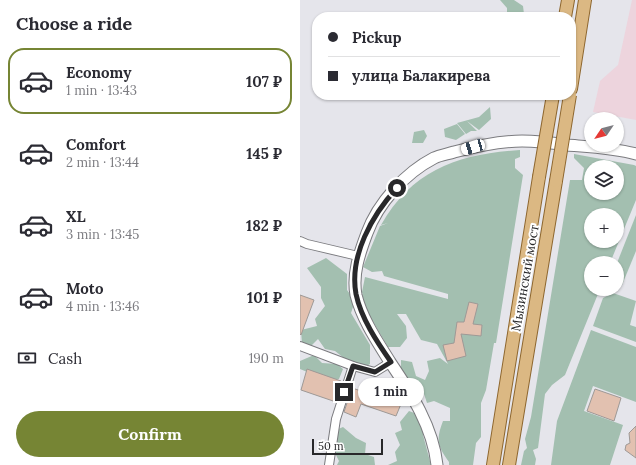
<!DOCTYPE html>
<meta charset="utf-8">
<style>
:root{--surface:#fff;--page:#f7f7f7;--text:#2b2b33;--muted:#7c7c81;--line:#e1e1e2;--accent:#768534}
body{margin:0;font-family:Lora,serif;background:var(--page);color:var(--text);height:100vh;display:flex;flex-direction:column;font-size:15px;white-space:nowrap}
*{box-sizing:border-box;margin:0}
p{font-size:13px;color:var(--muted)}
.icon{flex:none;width:22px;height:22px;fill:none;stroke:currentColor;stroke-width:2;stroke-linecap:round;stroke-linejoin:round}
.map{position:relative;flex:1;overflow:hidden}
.details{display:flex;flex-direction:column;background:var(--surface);width:300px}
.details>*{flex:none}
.banner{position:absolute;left:12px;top:12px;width:264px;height:88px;border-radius:16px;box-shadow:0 1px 3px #0004;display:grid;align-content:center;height:88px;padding:0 16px;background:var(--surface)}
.needle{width:26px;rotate:235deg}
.tools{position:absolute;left:284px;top:112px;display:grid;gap:8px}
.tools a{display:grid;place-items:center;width:40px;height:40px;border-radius:50%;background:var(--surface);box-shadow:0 1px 3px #0004;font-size:20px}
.scale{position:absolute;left:12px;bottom:10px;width:71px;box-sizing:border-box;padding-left:4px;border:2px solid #28282a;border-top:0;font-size:11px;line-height:14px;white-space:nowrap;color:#28282a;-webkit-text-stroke:3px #fff;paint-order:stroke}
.end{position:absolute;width:18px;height:18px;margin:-9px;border:5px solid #28282a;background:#fff;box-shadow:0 0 0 2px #fff}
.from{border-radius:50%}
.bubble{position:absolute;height:28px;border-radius:14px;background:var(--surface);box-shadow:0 1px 3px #0004;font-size:13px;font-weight:800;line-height:28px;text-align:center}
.car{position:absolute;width:12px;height:24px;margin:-12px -6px;border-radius:5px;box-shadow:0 0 3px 1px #0007;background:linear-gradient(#fff 24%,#345 0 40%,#fff 0 76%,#345 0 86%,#fff 0)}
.banner b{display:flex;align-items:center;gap:14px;height:38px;font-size:15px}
.banner b+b{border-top:1px solid var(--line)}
.banner i{width:10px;height:10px;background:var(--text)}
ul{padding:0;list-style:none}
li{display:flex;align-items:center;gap:12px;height:66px;margin:0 8px 6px;padding:0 8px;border:2px solid transparent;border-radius:16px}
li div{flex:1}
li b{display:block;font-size:15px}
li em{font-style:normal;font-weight:800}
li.selected{border-color:var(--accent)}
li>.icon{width:36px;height:36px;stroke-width:1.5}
h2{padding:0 16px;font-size:18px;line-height:48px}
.pay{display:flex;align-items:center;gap:10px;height:44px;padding:0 16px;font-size:15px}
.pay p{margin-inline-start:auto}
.action{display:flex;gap:8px;margin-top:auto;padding:8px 16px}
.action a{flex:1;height:46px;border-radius:24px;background:var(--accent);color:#fff;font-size:16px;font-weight:800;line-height:46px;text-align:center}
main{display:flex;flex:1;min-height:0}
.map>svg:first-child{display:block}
.commercial{fill:#edd4dd}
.green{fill:#a3bfb0;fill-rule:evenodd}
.building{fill:#e2c1b0;stroke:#9e9996}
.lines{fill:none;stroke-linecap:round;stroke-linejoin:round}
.street-casing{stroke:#7b7b7f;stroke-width:10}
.secondary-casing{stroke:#7b7b7f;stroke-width:13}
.primary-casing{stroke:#8d662e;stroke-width:14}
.street{stroke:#fff;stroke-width:8}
.secondary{stroke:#fff;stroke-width:11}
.primary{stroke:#dbb883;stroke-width:12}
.primary-bridge-casing{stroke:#8d662e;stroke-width:14;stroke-linecap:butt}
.primary-bridge{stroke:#dbb883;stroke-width:12}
.route{stroke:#28282a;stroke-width:5}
.labels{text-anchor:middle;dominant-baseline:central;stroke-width:4;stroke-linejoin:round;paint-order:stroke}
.street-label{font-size:13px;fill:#28282a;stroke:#fff}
</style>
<main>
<section class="details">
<h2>Choose a ride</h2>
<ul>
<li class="selected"><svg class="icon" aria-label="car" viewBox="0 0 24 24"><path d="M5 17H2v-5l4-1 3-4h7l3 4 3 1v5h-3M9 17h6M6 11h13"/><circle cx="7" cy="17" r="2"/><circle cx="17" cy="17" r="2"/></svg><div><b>Economy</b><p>1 min · 13:43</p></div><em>107 ₽</em></li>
<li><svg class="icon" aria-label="car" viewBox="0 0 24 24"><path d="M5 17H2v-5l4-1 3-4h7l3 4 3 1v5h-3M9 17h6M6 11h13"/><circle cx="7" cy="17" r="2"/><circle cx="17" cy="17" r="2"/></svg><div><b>Comfort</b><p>2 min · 13:44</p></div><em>145 ₽</em></li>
<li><svg class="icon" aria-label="car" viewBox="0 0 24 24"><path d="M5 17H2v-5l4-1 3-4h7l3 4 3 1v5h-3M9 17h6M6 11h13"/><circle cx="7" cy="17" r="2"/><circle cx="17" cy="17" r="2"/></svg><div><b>XL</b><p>3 min · 13:45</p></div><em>182 ₽</em></li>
<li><svg class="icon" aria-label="car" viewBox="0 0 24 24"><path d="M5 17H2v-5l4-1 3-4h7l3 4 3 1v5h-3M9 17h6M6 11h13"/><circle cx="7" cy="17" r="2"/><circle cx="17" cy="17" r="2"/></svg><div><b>Moto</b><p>4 min · 13:46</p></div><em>101 ₽</em></li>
</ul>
<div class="pay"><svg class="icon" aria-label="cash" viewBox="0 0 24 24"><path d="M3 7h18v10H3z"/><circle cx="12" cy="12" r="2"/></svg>Cash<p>190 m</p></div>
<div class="action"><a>Confirm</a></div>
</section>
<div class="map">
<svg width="336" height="465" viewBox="0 0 336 465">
<rect width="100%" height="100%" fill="#e5e5eb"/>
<!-- commercial -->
<polygon class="commercial" points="332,0 336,0 336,120 293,112 300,81 318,65"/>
<!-- green -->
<g class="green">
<polygon points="200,0 214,0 223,6 224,14 218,17 207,17 207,8"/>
<polygon points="190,107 191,119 179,130 167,121 177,131 171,131 166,134 157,123 179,117"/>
<polygon points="157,124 165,134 156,140 145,137 144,129"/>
<polygon points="124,130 127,136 123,143 112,143 114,132"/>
<path d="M 220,150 L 220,157 L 215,159 L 215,168 L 223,175 L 196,343 L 194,343 L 186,390 L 181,403 L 181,437 L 176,443 L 173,465 L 149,465 L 149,462 C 137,446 136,439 143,421 L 150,421 L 150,408 L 134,401 L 127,403 L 123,391 L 114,388 L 101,368 L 101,360 L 112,362 L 116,376 L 125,380 L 129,371 L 127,361 L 140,358 L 148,364 L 137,344 L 121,340 L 106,314 L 97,314 L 106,326 L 107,338 L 100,347 L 88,347 L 65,308 L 62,292 L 65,277 L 148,299 L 148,294 L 84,276 L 82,271 L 72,272 L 63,267 L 80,226 L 88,223 L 81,225 C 113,169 159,154 220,150 Z"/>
<path d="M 274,154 L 334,165 L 336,166 L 336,200 L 310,263 L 291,263 L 291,289 L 300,289 L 265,375 L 252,385 L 245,394 L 238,448 L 233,450 L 236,459 L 235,465 L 221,465 L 224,451 L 227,448 L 225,439 L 231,417 L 270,180 L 282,180 L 284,168 L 274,158 ZM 291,167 L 317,167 L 317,193 L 291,193 ZM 291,215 L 317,215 L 317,241 L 291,241 Z"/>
<polygon points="336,215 336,251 322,285 317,286 317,263"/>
<polygon points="26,258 47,274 47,290 55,301 51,313 70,345 70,364 59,370 35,351 25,349 18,339 10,347 2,344 1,330 17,326 15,319 25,306 21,298 21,287 7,268"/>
<polygon points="313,293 336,301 330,325 336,327 336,342 293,326 303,298"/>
<polygon points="291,330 336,347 336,402 293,386 284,411 323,425 310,465 251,465 257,421"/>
<polygon points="14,355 22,363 37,364 43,369 39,379 26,381 22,378 0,369 0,361"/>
<polygon points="109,411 117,414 124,426 123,435 131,465 88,465 97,461 95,452 100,445 95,433 102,430 100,422"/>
<polygon points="43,427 56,438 66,443 65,454 74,457 75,465 37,465 39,461 32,447 36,430"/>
</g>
<!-- building -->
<g class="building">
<polygon points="0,295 14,300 1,335 0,334"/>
<polygon points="169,302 178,304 173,324 182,325 181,336 161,334 166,356 147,361 143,345 154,343 157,322 164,322"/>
<polygon points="7,369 41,381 40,384 41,385 36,402 1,390"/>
<polygon points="52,388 101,404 96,416 61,404 56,417 44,412"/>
<polygon points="295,389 321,398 314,421 287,411"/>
<polygon points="336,426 336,458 325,450 326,445 330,443 329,433"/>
</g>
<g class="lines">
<!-- street casing -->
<g class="street-casing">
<g id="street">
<polyline points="0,241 7,244 58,256"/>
<polyline points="0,346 53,366 75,372 91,362"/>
<polyline points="29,465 36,419 53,366"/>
</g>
</g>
<!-- secondary casing -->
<g class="secondary-casing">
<path id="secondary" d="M 137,465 C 133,427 111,393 90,362 C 77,341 62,319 56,295 C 52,273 60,252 67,233 C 78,203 105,173 134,158 C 140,155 148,154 154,152 C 177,146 199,141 222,141 C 237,141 253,143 267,145 C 291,147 314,148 336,154"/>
</g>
<!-- primary casing -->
<g class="primary-casing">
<g id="primary">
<polyline points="265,17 268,0"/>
<polyline points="271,89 285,0"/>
<polyline points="193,465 239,177"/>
<polyline points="209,465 256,181"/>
</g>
</g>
<!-- street -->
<use href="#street" class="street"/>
<!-- secondary -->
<use href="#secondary" class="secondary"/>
<!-- primary -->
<use href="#primary" class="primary"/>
<!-- primary-bridge casing -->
<g class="primary-bridge-casing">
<g id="primary-bridge">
<polyline points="239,177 253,95"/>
<polyline points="256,181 270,95"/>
</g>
</g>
<!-- primary-bridge -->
<use href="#primary-bridge" class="primary-bridge"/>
</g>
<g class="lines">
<!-- route -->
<path class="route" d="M 44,392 L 53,366 L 75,372 L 91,362 C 77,342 61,318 56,294 C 49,256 72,215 97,188"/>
</g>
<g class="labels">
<!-- street labels -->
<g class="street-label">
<text transform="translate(225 278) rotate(-80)">Мызинский мост</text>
</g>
</g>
</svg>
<div class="tools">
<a><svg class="needle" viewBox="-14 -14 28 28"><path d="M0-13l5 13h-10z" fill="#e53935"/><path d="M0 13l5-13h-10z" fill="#7c7c81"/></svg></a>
<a><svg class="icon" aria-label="layers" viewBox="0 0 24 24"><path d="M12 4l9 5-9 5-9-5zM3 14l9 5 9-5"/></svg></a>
<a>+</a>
<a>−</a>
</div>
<div class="scale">50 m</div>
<i class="end from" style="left:97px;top:188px"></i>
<i class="end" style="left:44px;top:392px"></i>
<div class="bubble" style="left:58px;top:378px;width:66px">1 min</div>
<i class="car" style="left:173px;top:147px;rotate:254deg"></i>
<div class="banner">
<b><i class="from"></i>Pickup</b>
<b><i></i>улица Балакирева</b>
</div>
</div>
</main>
